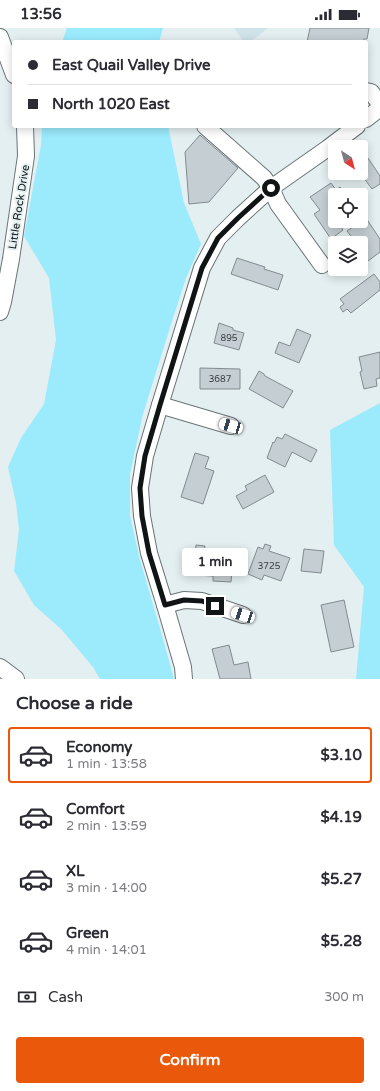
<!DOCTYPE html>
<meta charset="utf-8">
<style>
:root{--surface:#fff;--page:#f7f7f7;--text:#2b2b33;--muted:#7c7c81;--line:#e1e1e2;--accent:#ea580c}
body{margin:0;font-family:"Varela Round",sans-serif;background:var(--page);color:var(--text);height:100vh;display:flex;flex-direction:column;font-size:15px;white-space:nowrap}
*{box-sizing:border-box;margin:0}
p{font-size:13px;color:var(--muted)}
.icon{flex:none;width:22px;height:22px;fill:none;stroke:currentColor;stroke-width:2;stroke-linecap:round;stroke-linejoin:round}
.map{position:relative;height:651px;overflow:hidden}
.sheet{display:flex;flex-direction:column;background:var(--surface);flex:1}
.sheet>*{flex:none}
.hud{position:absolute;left:12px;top:12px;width:356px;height:88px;border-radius:4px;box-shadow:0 2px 10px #0003;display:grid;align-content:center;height:88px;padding:0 16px;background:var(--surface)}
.needle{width:26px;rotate:144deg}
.buttons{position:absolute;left:328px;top:112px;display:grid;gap:8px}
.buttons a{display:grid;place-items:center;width:40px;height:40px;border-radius:4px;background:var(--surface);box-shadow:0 2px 10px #0003;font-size:20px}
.end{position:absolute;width:18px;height:18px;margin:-9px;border:5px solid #101414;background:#fff;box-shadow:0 0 0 2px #fff}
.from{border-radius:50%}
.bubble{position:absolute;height:28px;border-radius:4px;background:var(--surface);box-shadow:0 2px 10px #0003;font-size:13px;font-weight:700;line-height:28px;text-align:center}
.car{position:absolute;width:12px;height:24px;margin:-12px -6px;border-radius:5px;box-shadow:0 0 3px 1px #0007;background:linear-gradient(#fff 24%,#345 0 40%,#fff 0 76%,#345 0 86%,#fff 0)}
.hud b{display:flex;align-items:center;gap:14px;height:38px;font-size:15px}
.hud b+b{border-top:1px solid var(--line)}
.hud i{width:10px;height:10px;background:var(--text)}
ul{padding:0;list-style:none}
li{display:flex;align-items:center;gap:12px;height:56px;margin:0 8px 6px;padding:0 8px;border:2px solid transparent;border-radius:4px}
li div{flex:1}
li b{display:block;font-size:15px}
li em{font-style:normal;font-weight:700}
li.current{border-color:var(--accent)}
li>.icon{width:36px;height:36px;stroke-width:1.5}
h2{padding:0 16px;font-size:18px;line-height:48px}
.pay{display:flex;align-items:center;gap:10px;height:44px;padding:0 16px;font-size:15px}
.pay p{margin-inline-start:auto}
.action{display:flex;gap:8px;margin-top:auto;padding:8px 16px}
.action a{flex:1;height:46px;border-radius:4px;background:var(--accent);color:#fff;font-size:16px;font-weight:700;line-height:46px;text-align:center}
.status{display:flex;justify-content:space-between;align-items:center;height:28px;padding:0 20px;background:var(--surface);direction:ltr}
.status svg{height:11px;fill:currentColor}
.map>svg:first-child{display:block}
.built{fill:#cfe3e8}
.green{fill:#9bebfd}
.building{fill:#c5ced3;stroke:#838b90}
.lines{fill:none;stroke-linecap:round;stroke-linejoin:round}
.minor-casing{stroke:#6a7476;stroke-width:18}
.minor{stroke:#fff;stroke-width:16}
.route{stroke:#101414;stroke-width:5}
.labels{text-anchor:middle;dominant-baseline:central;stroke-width:4;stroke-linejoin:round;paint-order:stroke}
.number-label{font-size:9px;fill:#3d4244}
.street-label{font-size:11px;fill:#101414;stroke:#e4eff1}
</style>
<div class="status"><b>13:56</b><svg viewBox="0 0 49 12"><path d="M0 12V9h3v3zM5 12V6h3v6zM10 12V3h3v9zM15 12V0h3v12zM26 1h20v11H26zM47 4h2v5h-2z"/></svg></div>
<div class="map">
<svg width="380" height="651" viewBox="0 0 380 651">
<rect width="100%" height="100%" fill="#e4eff1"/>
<!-- built -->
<polygon class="built" points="234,0 268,0 250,14 244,14"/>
<!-- green -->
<g class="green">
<polygon points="67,0 163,0 159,14 62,14"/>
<polygon points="42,98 168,98 184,175 201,216 186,250 173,290 143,386 130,446 130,488 140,532 163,611 174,651 100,651 93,639 61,601 34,577 14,543 19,502 16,475 8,439 21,410 44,376 56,312 49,250 24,208 41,117"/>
<polygon points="380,375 380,651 356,651 364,559 334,517 330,402"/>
</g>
<!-- building -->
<g class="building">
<polygon points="310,0 369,0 367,11 364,11 363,14 307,14"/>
<polygon points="200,107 238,140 209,174 189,176 185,124"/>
<polygon points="368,130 380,148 380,156 372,161 360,145 361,145 361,135"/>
<polygon points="331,155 336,162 340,159 346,167 335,167 335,193 337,193 343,202 331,211 314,186 320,182 310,169"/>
<polygon points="366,190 380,211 380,224 368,233 361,223 361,215 356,215 347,203"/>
<polygon points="237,230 265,239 264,241 283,247 278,262 231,246"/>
<polygon points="374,246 380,254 380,262 351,285 347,281 343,284 340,279 344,276 340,271"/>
<polygon points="219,295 233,300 233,302 244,305 239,322 214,315"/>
<polygon points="297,301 311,307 299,335 275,325 279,314 290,318"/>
<polygon points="380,324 380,350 376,351 377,358 364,361 360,344 362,343 359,329"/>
<polygon points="200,340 240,341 240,361 200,361"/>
<polygon points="259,343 264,346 265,348 293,363 283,380 249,361"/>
<polygon points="285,406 317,422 311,434 292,424 285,439 267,430 273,414 274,415 277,409 282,411"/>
<polygon points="195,425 209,429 205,440 214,443 203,476 181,469"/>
<polygon points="265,447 274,464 243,481 236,468 247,462 245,458"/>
<polygon points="265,516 271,518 269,523 290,530 281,553 264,547 262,552 248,546 258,519 263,521"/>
<polygon points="196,517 205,518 204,525 233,528 231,554 213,553 213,548 193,547"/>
<polygon points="304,521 324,523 321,545 301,543"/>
<polygon points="344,572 354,619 331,624 321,577"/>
<polygon points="229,617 234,637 248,634 251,651 220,651 212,621"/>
</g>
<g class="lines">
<!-- minor casing -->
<g class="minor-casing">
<g id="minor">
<polyline points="0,9 14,47"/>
<polyline points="366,63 371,64 380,76"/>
<polyline points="366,91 380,80"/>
<polyline points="205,98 264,150 271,160 278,176 322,237"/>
<polyline points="0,284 3,274 11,231 26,128 25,98"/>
<polyline points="160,377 231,398"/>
<polyline points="165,577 184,572 202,573 243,587"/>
<polyline points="0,639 16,651"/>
<polyline points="184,651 183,639 165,577 149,525 142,488 140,460 145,428 160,377 202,240 218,210 238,190 271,160 328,120 357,98"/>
</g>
</g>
<!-- minor -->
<use href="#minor" class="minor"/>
</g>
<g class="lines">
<!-- route -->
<polyline class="route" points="215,578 202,573 184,572 165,577 149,525 142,488 140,460 145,428 160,377 202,240 218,210 238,190 271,160"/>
</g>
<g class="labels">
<!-- number labels -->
<g class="number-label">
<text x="229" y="310">895</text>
<text x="220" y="351">3687</text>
<text x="269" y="538">3725</text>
</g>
<!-- street labels -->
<g class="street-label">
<text transform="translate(19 179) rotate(-81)">Little Rock Drive</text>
</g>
</g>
</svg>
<div class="buttons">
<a><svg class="needle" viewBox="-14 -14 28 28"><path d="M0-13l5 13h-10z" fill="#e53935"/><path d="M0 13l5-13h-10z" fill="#7c7c81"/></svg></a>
<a><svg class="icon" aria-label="locate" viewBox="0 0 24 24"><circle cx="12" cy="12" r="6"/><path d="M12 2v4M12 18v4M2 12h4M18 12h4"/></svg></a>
<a><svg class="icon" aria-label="layers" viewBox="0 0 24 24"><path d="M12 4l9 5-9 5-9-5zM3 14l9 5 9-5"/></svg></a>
</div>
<i class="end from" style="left:271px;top:160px"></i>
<i class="end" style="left:215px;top:578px"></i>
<div class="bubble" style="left:182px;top:520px;width:66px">1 min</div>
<i class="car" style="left:231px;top:398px;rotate:286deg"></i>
<i class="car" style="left:243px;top:587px;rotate:288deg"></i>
<div class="hud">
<b><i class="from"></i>East Quail Valley Drive</b>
<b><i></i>North 1020 East</b>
</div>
</div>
<section class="sheet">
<h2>Choose a ride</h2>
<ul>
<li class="current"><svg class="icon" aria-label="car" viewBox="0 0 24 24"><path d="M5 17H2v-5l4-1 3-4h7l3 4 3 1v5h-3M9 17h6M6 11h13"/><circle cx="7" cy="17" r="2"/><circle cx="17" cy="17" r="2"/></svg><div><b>Economy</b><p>1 min · 13:58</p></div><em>$3.10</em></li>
<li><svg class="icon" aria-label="car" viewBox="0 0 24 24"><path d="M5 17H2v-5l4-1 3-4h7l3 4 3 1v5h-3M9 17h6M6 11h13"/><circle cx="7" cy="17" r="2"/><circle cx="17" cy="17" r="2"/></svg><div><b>Comfort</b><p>2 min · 13:59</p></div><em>$4.19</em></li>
<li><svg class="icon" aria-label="car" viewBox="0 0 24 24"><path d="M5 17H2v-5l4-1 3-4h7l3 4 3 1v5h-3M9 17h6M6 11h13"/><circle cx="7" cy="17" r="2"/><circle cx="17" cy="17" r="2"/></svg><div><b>XL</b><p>3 min · 14:00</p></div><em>$5.27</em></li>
<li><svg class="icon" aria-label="car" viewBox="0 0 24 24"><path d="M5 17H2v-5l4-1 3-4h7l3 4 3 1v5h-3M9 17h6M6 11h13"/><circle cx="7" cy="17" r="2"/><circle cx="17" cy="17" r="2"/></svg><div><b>Green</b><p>4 min · 14:01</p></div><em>$5.28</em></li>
</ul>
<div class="pay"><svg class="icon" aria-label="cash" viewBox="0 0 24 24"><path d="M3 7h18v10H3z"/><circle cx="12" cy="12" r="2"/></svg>Cash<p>300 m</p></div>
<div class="action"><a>Confirm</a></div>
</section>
